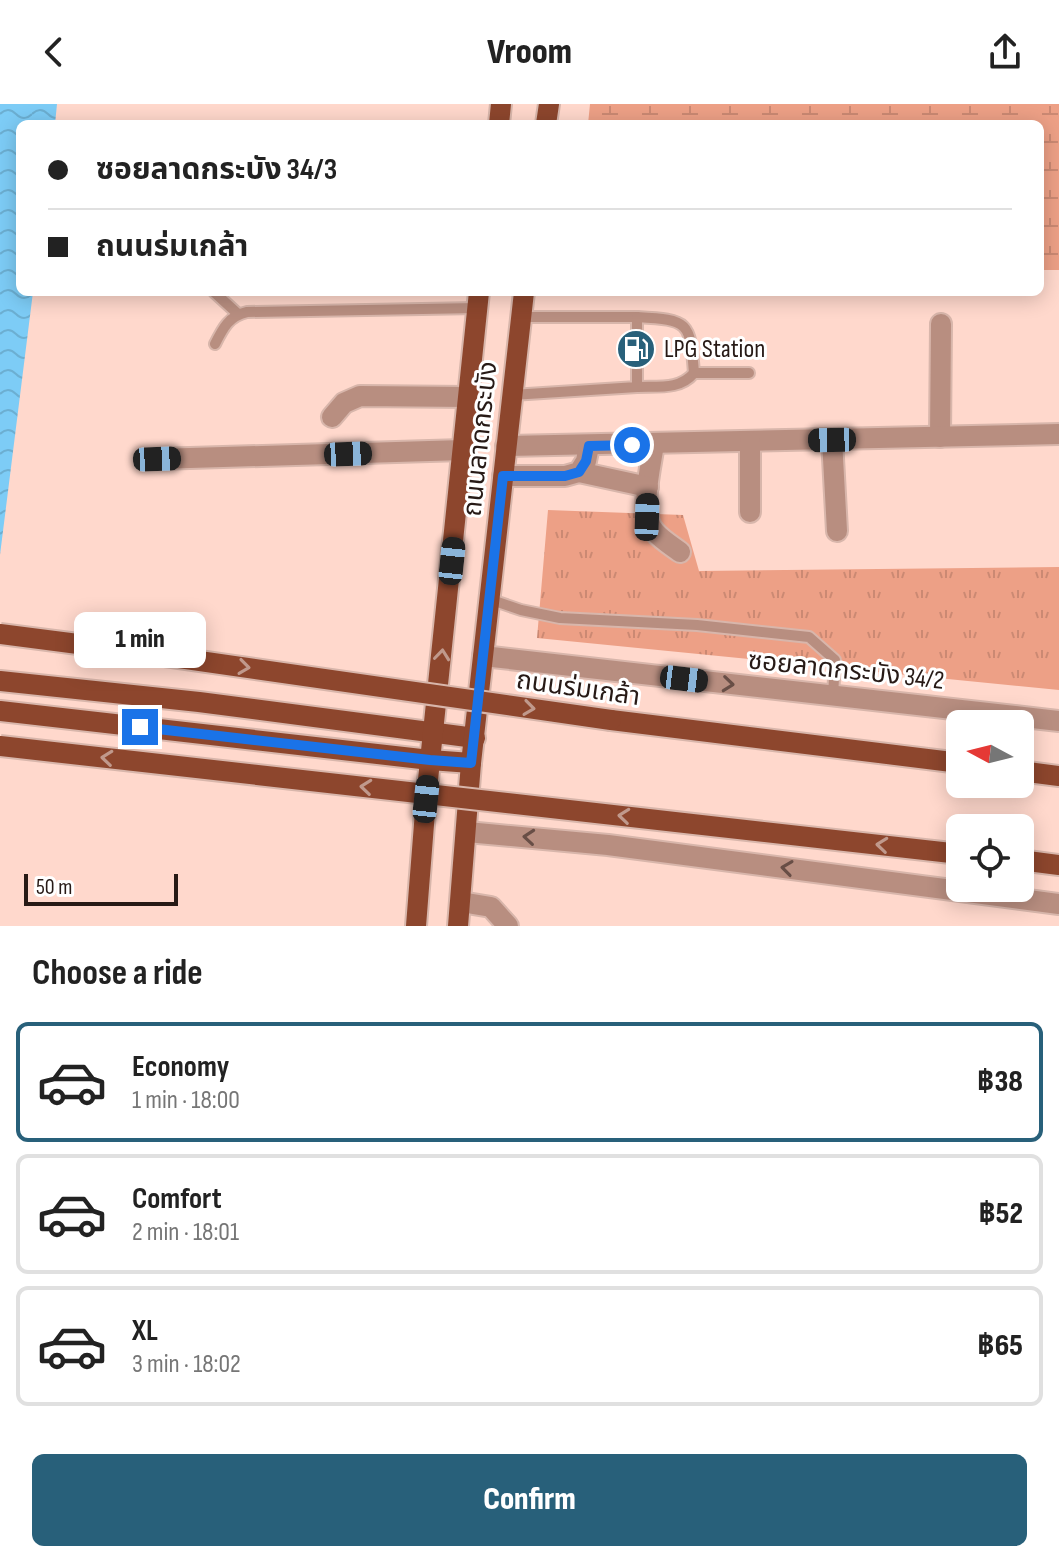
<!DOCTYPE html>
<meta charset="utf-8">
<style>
:root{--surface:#fff;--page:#f2f2f2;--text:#222;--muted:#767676;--line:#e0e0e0;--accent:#28607a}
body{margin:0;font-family:"Sofia Sans Condensed","Noto Sans Thai",sans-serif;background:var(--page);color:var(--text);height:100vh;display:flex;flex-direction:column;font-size:30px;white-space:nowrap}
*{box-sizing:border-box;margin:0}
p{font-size:26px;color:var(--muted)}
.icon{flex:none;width:44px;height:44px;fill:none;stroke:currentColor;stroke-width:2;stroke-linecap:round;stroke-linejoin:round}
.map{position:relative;height:822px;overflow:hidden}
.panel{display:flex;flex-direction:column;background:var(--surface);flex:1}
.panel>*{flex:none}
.hud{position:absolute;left:16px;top:16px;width:1028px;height:176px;border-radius:12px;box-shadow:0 4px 20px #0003;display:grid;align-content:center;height:176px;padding:0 32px;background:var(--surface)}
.needle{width:52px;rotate:277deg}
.buttons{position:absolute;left:946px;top:606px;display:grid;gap:16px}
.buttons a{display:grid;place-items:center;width:88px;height:88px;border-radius:12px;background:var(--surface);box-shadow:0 4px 20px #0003;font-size:40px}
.scale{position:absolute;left:24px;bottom:20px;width:154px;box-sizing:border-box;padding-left:8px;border:4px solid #271a16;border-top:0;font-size:22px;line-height:28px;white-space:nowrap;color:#271a16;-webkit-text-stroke:6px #fff;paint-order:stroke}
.end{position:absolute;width:36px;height:36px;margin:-18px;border:10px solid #1a73e8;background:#fff;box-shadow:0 0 0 4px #fff}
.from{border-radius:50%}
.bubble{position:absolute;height:56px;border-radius:12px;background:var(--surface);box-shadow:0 4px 20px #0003;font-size:26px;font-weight:800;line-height:56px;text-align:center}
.car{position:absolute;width:24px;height:48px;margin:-24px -12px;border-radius:10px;box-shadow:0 0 6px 2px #0007;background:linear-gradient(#222 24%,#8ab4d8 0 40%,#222 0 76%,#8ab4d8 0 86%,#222 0)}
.hud b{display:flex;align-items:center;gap:28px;height:76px;font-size:30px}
.hud b+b{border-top:2px solid var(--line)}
.hud i{width:20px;height:20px;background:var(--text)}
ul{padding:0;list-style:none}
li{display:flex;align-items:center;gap:24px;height:120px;margin:0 16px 12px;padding:0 16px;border:4px solid var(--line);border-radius:12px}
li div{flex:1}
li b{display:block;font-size:30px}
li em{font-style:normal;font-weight:800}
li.selected{border-color:var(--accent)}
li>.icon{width:72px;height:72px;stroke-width:1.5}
h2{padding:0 32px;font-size:36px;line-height:96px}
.cta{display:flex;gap:16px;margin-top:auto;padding:16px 32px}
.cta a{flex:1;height:92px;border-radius:12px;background:var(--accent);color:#fff;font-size:32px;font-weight:800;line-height:92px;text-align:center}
header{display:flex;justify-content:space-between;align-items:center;height:104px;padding:0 32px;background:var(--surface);font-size:36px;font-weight:800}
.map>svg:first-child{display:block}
.grass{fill:url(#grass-tufts)}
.wetland{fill:url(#wetland-marsh)}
.water{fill:url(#water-waves)}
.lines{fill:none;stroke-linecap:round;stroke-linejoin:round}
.service-casing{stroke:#d8b6ab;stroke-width:14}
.minor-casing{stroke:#d8b6ab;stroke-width:24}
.primary-casing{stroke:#d8b6ab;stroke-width:24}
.service{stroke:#b88e80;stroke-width:10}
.minor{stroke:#b88e80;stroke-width:20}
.primary{stroke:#8d462d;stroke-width:20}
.primary-bridge-casing{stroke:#d8b6ab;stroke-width:24;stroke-linecap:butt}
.primary-bridge{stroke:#8d462d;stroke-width:20}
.oneway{stroke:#c0998c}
.oneway2{stroke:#684e46}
.route{stroke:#1a73e8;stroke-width:10}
.labels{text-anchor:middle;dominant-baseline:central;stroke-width:6;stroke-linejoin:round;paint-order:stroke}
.poi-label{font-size:26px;fill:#271a16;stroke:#fff;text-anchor:start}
.street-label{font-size:26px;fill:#271a16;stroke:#fff}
</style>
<header><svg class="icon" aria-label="back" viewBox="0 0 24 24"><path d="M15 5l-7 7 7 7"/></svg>Vroom<svg class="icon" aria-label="share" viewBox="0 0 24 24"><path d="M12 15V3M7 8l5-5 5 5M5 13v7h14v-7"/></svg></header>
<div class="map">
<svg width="1059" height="822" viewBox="0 0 1059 822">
<defs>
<pattern id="grass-tufts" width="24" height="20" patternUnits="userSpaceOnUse" patternTransform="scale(2)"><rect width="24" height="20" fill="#eda086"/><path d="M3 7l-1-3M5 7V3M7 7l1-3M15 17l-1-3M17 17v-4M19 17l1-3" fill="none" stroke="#cb8973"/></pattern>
<pattern id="wetland-marsh" width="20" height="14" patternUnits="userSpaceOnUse" patternTransform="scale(2)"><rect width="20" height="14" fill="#eda086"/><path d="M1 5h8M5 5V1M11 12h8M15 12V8" fill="none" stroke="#cb8973"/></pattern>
<pattern id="water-waves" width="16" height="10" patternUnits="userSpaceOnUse" patternTransform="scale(2)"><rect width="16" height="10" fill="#7dccf6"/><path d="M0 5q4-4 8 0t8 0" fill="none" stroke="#6cafd2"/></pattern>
</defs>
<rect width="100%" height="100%" fill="#ffd8cc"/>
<!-- grass -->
<polygon class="grass" points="548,406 683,411 699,467 1059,463 1059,586 537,534"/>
<!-- wetland -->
<polygon class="wetland" points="590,0 1059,0 1059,166 1040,166 1040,20 588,20"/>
<!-- water -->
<polygon class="water" points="0,0 57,0 55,20 20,20 20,188 33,188 0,451"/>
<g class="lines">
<!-- service casing -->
<g class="service-casing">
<g id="service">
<polyline points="214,188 238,210"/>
<polyline points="521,213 637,213 637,230"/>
<path d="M 637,213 C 689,216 690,217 694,269 C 680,286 658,282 637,283"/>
<path d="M 215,240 C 223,224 229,212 247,208 L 478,204"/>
<polyline points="694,269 749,269"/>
<polyline points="512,291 637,283 637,260"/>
<polyline points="489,495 521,506 560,514 697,521 809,533 835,556 833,592"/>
</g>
</g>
<!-- minor casing -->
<g class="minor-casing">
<g id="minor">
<polyline points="332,313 344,299 360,292 468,293"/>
<polyline points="940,333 941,220"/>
<polyline points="832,336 837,427"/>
<path d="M 654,340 C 651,362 638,411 655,428 C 662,436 672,442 680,448"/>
<polyline points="506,342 1059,330"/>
<polyline points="157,355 463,346"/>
<polyline points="579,368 648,383"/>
<polyline points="503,372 565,372 579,368 586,357 589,342"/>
<polyline points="750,408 750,338"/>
<polyline points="483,552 1059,617"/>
<polyline points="467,728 608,741 1059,800"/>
<polyline points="461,798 491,803 508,822"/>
</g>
</g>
<!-- primary casing -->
<g class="primary-casing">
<g id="primary">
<polyline points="499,20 501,0"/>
<polyline points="546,20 549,0"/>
<polyline points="0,577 199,598 475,634"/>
<polyline points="0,607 430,656 471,659"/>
<polyline points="611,616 960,659"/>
<polyline points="1020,667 1059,672"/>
<polyline points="1020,756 1059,761"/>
<polyline points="416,822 426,695 479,188"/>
<polyline points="458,822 471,659 524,188"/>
</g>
</g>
<!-- service -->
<use href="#service" class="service"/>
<!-- minor -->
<use href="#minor" class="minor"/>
<!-- primary -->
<use href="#primary" class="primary"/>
<!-- primary-bridge casing -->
<g class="primary-bridge-casing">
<g id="primary-bridge">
<polyline points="0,530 109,544 611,616"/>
<polyline points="0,642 960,750"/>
</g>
</g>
<!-- primary-bridge -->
<use href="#primary-bridge" class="primary-bridge"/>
</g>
<!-- one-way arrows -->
<defs><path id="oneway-chevron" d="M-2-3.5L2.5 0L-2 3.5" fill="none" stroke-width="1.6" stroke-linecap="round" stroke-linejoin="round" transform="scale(2)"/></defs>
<g class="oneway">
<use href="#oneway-chevron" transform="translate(442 551) rotate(-84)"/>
<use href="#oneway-chevron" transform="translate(244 563) rotate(8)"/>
<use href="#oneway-chevron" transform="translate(529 604) rotate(8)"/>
<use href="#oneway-chevron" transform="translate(107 654) rotate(-174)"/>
<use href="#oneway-chevron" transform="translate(366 683) rotate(-174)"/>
<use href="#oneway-chevron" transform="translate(624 712) rotate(-174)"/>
<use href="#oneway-chevron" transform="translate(882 741) rotate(-174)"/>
</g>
<g class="oneway2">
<use href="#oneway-chevron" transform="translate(728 580) rotate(6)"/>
<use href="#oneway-chevron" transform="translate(529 733) rotate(-175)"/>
<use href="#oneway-chevron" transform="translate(787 764) rotate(-172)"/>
</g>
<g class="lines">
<!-- route -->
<polyline class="route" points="140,623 430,656 471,659 503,372 565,372 579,368 586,357 589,342 632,341"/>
</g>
<!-- icons -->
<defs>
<g id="fuel-disc" transform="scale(2)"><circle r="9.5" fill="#28607a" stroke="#fff"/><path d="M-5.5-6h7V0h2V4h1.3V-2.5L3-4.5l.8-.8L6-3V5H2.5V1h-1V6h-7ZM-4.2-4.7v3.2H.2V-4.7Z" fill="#fff"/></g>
</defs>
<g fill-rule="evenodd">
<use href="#fuel-disc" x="636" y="245"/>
</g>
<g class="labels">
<!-- poi labels -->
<g class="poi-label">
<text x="664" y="245">LPG Station</text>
</g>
<!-- street labels -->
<g class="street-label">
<text transform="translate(481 335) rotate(-84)">ถนนลาดกระบัง</text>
<text transform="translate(846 567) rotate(6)">ซอยลาดกระบัง 34/2</text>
<text transform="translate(578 585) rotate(8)">ถนนร่มเกล้า</text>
</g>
</g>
</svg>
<div class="buttons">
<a><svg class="needle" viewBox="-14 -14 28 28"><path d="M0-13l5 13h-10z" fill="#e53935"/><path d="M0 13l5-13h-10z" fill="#767676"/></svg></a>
<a><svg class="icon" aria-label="locate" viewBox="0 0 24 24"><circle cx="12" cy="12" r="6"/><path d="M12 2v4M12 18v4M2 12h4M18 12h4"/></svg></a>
</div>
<div class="scale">50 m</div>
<i class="end from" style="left:632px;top:341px"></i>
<i class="end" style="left:140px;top:623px"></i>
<div class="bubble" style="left:74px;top:508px;width:132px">1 min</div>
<i class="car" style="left:832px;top:336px;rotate:269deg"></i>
<i class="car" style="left:348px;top:350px;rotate:88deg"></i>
<i class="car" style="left:157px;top:355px;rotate:88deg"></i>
<i class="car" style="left:647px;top:413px;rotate:2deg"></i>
<i class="car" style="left:452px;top:457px;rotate:6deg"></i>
<i class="car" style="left:684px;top:575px;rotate:97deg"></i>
<i class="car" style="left:426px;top:695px;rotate:6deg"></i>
<div class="hud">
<b><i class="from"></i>ซอยลาดกระบัง 34/3</b>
<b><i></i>ถนนร่มเกล้า</b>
</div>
</div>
<section class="panel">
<h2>Choose a ride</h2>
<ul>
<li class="selected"><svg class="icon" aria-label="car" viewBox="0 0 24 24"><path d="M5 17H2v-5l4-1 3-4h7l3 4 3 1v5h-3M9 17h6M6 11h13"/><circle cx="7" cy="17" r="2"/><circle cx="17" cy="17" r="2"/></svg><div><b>Economy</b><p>1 min · 18:00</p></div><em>฿38</em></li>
<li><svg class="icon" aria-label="car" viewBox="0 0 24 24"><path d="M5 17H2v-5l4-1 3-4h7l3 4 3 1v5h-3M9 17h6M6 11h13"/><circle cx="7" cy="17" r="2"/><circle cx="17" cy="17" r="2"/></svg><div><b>Comfort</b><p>2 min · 18:01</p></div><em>฿52</em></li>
<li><svg class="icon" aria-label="car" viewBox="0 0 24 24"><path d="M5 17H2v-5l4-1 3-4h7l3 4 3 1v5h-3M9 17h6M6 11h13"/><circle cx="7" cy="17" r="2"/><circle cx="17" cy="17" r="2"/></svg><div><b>XL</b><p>3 min · 18:02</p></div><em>฿65</em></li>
</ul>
<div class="cta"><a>Confirm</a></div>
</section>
